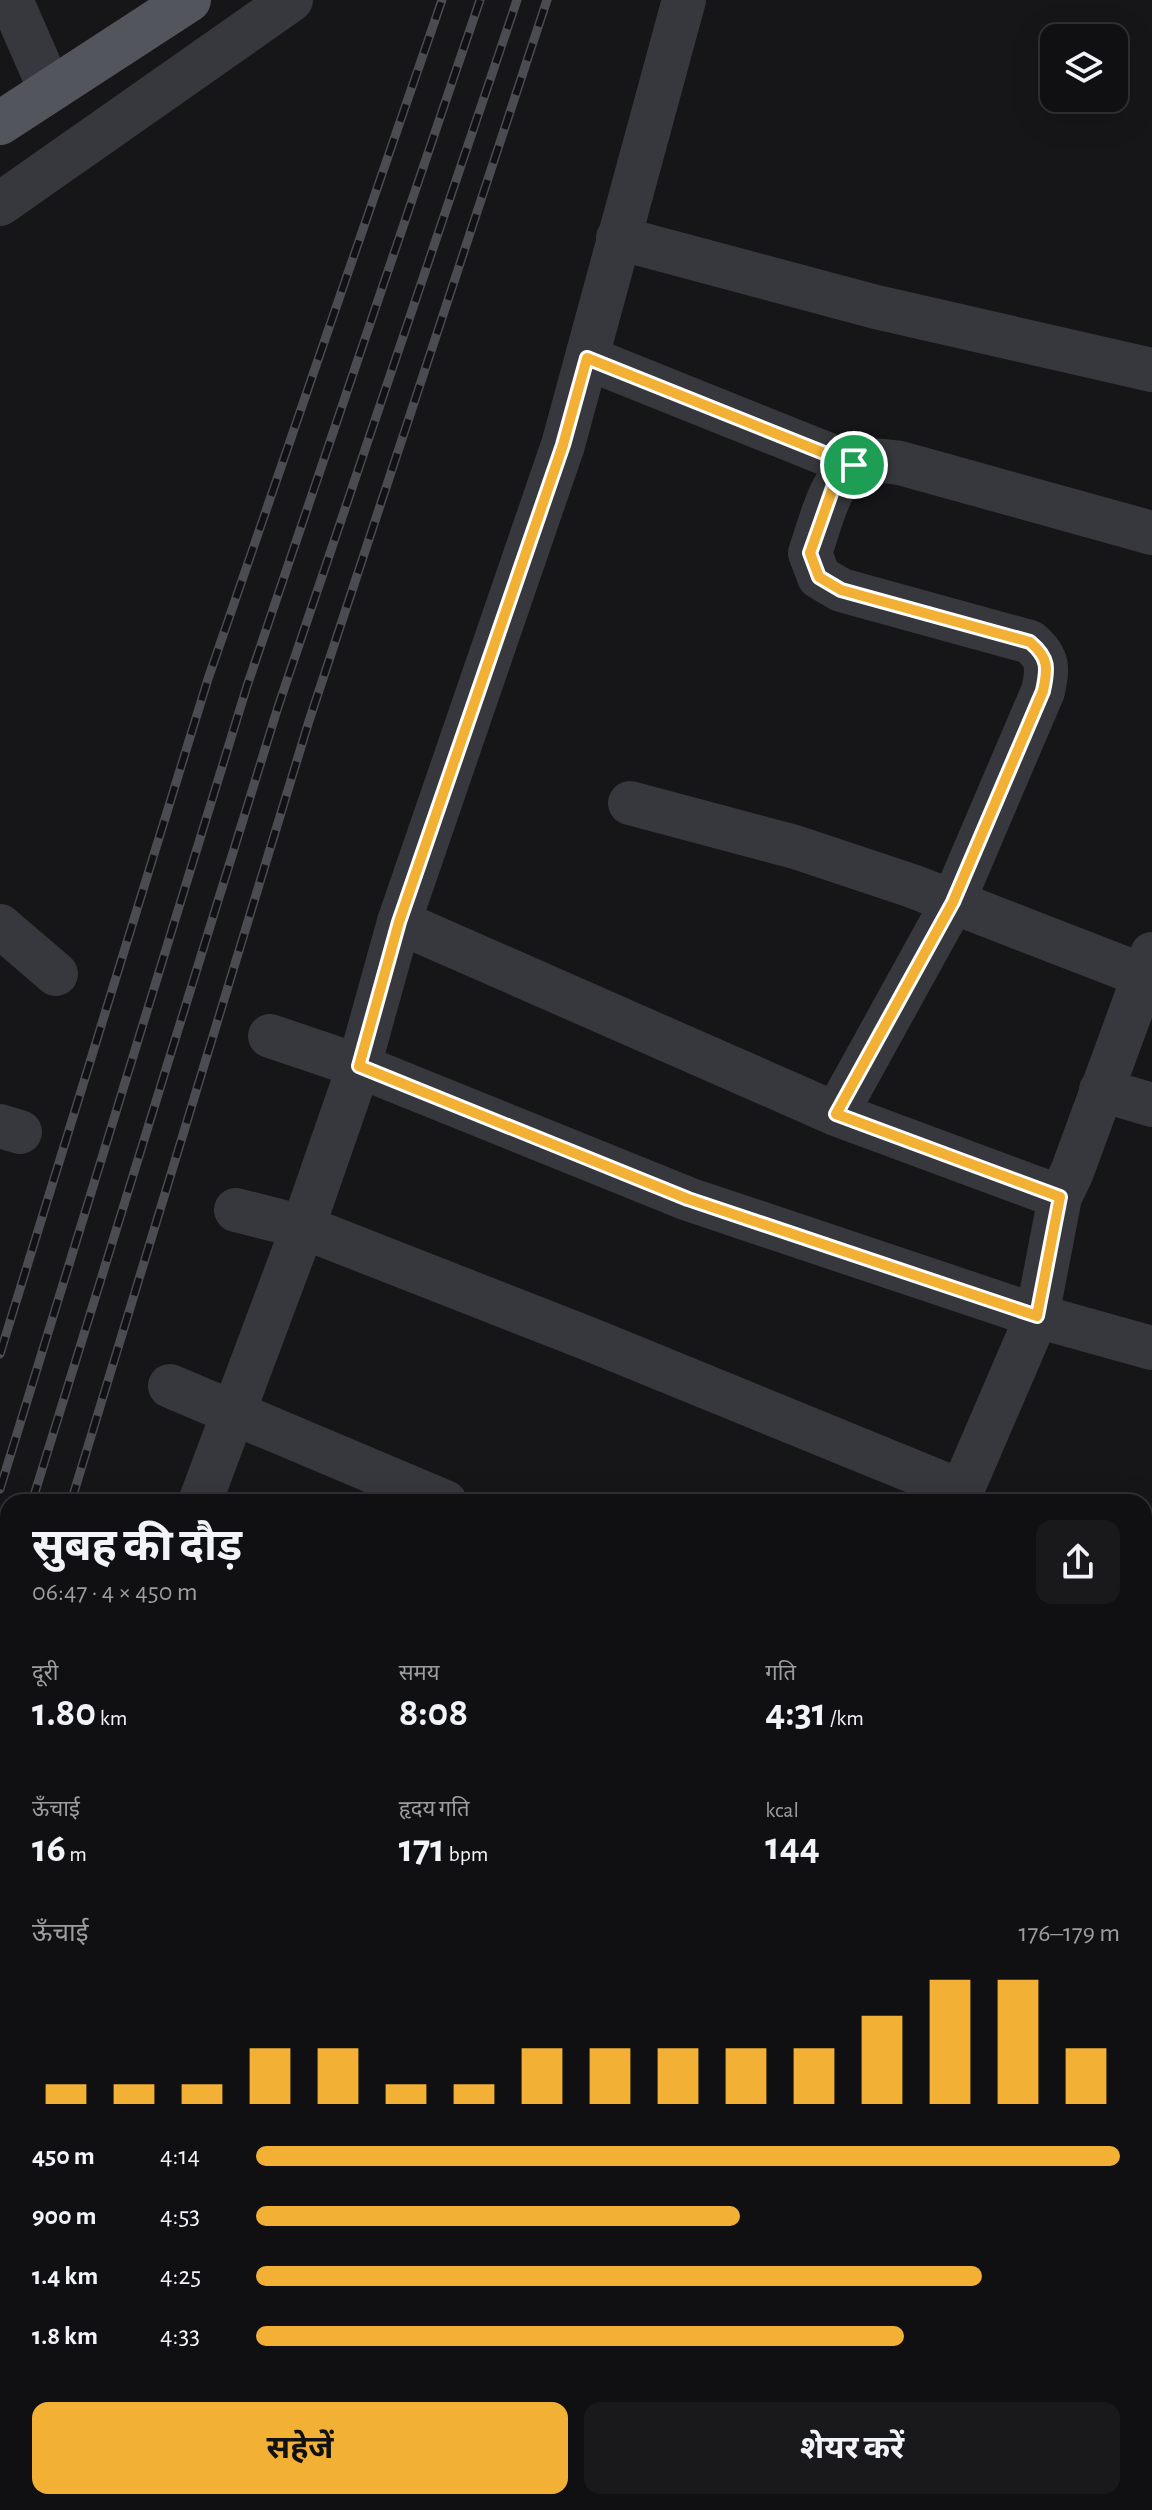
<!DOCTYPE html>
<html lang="hi">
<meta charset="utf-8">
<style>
:root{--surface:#101012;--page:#19191b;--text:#f1f3f6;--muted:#9c9d9f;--line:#303032;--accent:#f2b134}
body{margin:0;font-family:"Alegreya Sans","Noto Sans Devanagari",sans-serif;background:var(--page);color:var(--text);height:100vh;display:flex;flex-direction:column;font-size:30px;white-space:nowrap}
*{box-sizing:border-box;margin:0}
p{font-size:26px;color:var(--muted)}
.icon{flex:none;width:44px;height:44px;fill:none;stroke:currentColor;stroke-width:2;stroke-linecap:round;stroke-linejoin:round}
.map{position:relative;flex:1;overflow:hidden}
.drawer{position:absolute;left:0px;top:1494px;width:1152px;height:1016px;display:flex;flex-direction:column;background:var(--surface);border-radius:24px 24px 0 0;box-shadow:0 8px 32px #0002,0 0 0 2px var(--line)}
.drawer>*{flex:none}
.buttons{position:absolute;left:1040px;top:24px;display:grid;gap:16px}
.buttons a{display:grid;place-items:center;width:88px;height:88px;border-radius:16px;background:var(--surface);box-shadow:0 8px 32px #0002,0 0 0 2px var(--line);font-size:40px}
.pin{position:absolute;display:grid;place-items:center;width:68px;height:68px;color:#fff;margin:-34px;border:4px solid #fff;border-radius:50%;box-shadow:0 2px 8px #0007}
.round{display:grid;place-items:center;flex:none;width:84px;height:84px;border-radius:16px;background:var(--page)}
.summary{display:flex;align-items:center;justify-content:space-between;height:136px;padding:0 32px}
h1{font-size:44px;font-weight:700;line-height:60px}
.stats{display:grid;grid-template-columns:repeat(3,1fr);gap:12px;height:136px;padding:8px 32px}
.stats div{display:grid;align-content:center}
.stats b{font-size:40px;font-weight:700}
.stats small{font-size:22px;font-weight:400}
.stats p{font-size:22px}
.chart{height:224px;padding:16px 32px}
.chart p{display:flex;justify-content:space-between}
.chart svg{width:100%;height:144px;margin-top:8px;stroke:var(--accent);stroke-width:6}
.button{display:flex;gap:16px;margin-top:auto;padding:16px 32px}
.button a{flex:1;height:92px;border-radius:16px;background:var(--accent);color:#111;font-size:32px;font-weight:700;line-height:92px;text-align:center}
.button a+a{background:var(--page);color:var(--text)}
ul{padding:0 32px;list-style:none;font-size:26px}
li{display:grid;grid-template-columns:128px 96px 1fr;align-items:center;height:60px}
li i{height:20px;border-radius:10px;background:var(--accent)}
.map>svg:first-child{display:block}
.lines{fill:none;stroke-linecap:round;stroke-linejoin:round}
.street{stroke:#37383d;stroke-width:44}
.primary{stroke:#53555c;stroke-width:44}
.rail-casing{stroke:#4a4c52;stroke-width:9}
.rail{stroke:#111113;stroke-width:6;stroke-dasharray:18;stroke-linecap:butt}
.route-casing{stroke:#fff;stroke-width:16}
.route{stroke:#f2b134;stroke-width:10}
</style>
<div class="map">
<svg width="1152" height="2510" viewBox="0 0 1152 2510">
<rect width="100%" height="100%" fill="#161618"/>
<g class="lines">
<!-- street -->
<g class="street">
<polyline points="11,0 42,71"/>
<polyline points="0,204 291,0"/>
<polyline points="618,238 876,307 1152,370"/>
<polyline points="587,358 854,465"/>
<polyline points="630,803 795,847 912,886 1152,979"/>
<polyline points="399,922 836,1114 1060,1197"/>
<polyline points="0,926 56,974"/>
<polyline points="270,1036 359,1066 688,1199 1037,1316 1152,1348"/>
<polyline points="1101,1090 1152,1105"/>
<path d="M836 1114 953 902 1043 691C1048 668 1049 658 1030 642L841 590 819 577 810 553C819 528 830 476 856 464 870 458 885 461 900 463L1152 533"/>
<polyline points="0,1126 20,1132"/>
<polyline points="236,1210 303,1227 589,1339 961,1491"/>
<polyline points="170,1386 445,1502"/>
<polyline points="200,1502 303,1227 359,1066 399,922 563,445 684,0"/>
<polyline points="957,1502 1037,1316 1060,1197 1072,1172 1152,954"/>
<polyline points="1144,1579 1152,1582"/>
<polyline points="1144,1882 1152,1884"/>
<polyline points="1144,2133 1152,2135"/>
<polyline points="1144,2278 1152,2280"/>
<polyline points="0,2391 8,2395"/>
<polyline points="353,2502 374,2510"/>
<polyline points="1067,2502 1104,2510"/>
<polyline points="79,2510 82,2502"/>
<polyline points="598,2510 601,2502"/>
</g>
<!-- primary -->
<polyline class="primary" points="0,123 189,0"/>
<!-- rail casing -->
<g class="rail-casing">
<g id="rail">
<polyline points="0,1354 208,679 442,0"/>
<polyline points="0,1489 247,686 480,0"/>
<polyline points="32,1502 278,707 517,0"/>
<polyline points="71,1502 309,721 547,0"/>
<polyline points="0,1607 8,1581"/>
<polyline points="0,1732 8,1706"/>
</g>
</g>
<!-- rail -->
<use href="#rail" class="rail"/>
</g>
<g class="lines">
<!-- route casing -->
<g class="route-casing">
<path id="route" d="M587 358 854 465 835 482 810 553 819 577 841 590 1030 642C1049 658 1048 668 1043 691L953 902 836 1114 1060 1197 1037 1316 688 1199 359 1066 399 922 563 445Z"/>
</g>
<!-- route -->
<use href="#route" class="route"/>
</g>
</svg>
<div class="buttons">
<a><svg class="icon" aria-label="layers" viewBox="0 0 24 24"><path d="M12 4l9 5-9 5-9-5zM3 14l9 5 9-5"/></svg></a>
</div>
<div class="pin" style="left:854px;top:465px;background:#1e9e55"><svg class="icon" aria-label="arrive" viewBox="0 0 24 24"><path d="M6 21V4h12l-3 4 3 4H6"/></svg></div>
<section class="drawer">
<div class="summary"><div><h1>सुबह की दौड़</h1><p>06:47 · 4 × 450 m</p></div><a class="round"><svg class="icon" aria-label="share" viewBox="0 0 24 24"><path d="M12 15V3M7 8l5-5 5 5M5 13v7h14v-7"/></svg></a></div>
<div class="stats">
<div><p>दूरी</p><b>1.80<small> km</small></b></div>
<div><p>समय</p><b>8:08</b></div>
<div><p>गति</p><b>4:31<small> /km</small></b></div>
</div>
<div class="stats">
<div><p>ऊँचाई</p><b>16<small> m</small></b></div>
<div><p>हृदय गति</p><b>171<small> bpm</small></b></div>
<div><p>kcal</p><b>144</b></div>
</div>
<div class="chart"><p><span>ऊँचाई</span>176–179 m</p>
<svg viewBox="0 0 160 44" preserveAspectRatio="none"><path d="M5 44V38M15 44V38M25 44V38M35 44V27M45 44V27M55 44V38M65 44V38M75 44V27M85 44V27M95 44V27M105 44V27M115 44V27M125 44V17M135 44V6M145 44V6M155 44V27"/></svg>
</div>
<ul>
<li><b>450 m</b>4:14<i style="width:100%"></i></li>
<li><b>900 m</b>4:53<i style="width:56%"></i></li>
<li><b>1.4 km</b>4:25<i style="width:84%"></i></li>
<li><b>1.8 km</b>4:33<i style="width:75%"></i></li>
</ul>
<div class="button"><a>सहेजें</a><a>शेयर करें</a></div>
</section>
</div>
